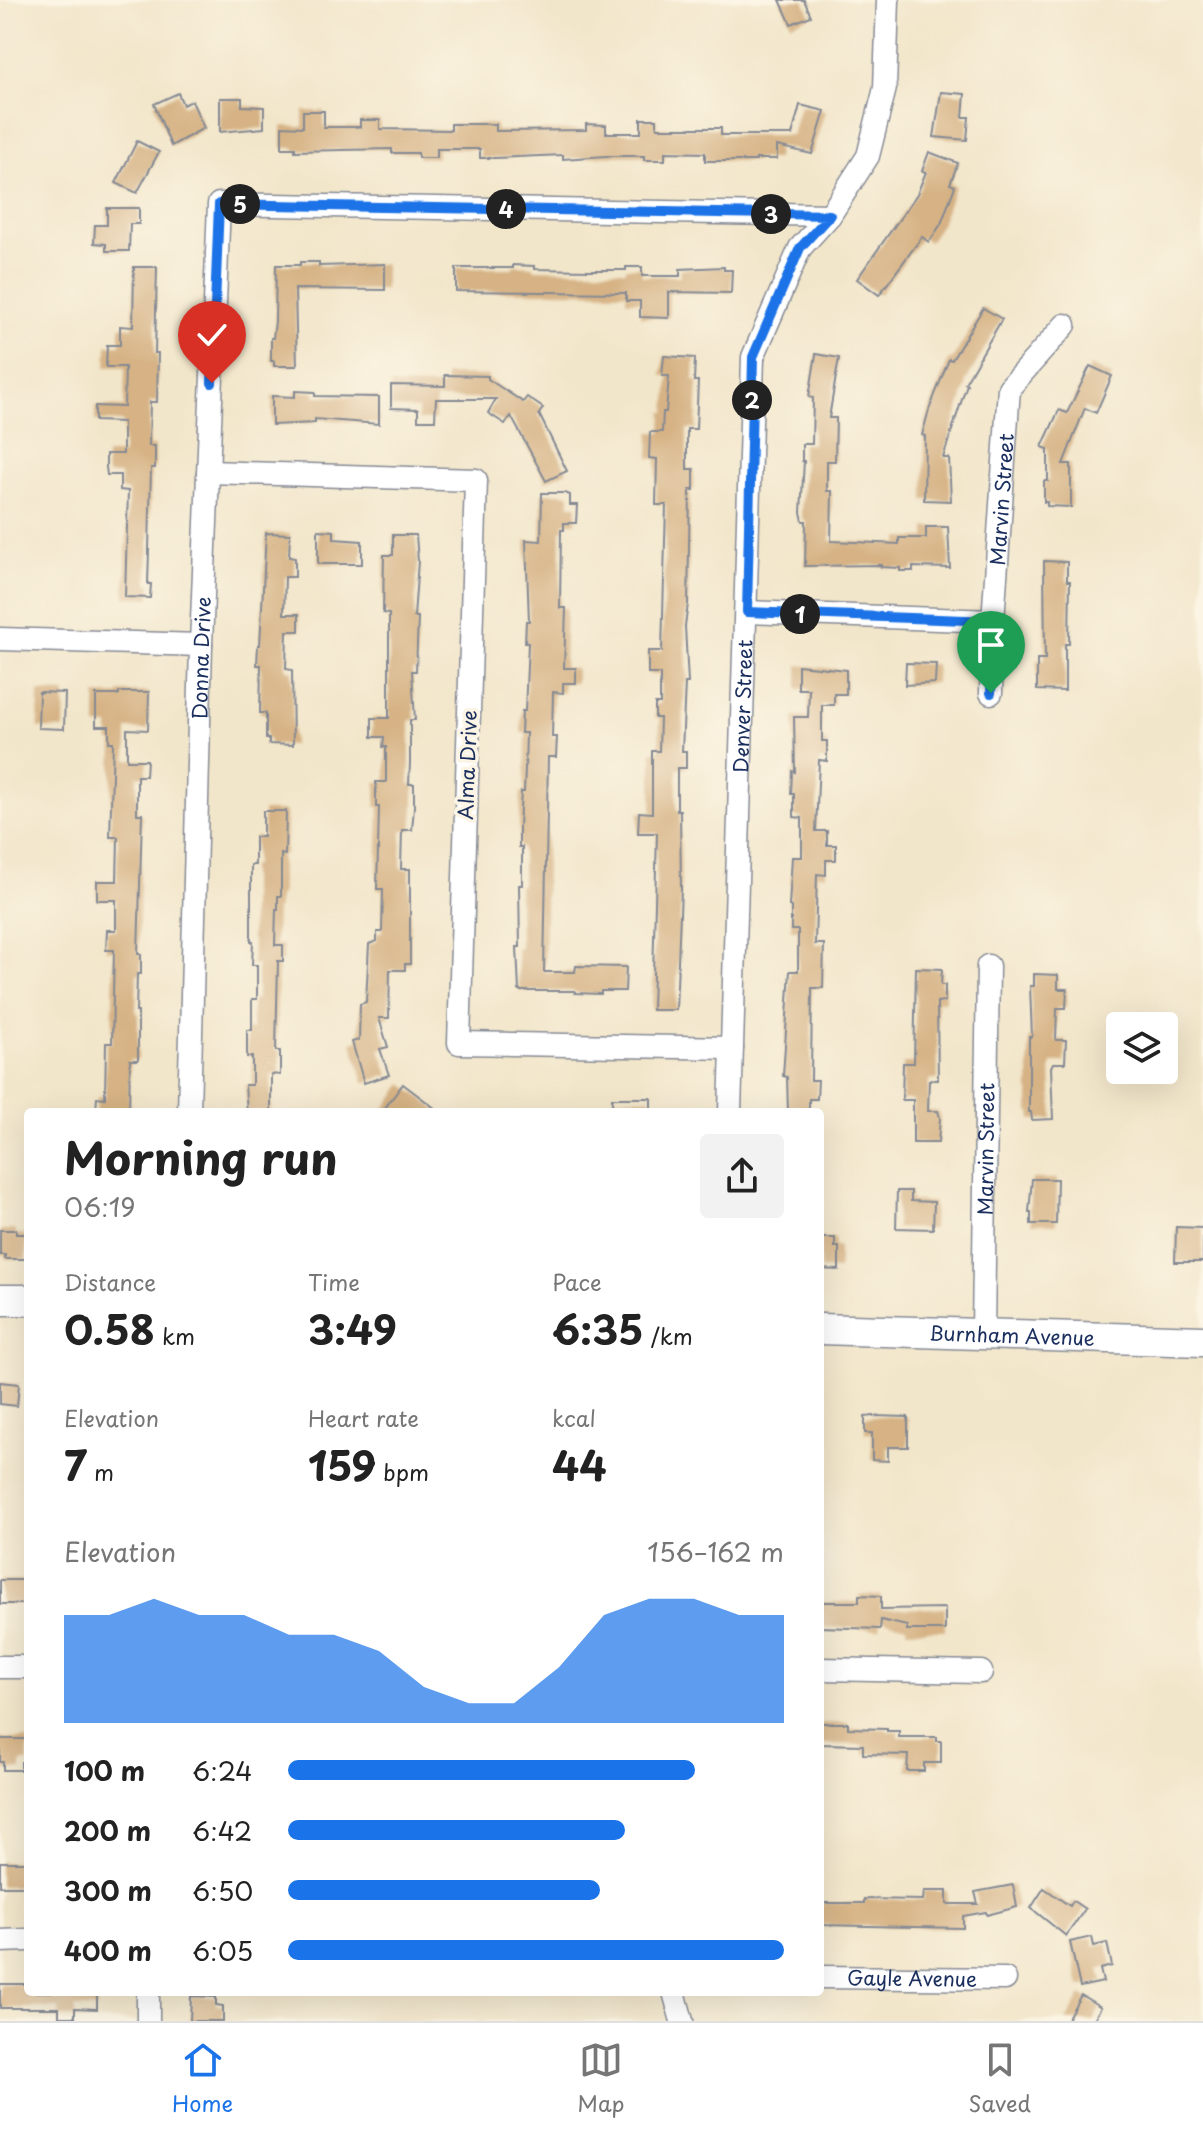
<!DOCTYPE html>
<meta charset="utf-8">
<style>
:root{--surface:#fff;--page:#f2f2f2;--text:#222;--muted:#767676;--line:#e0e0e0;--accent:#1a73e8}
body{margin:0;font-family:"Playpen Sans",sans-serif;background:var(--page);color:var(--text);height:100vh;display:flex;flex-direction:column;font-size:30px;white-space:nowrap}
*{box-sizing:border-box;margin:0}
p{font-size:26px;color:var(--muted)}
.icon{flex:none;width:44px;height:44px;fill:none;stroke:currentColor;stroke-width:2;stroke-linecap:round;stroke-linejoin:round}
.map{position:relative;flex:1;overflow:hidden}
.panel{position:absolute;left:24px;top:1108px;width:800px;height:888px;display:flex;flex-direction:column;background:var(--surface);border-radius:8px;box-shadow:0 8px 32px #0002}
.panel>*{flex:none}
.buttons{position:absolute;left:1106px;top:1012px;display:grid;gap:16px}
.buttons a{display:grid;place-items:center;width:72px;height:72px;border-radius:8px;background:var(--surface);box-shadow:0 8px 32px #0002;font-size:40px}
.pin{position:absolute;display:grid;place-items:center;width:68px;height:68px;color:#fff;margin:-82px -34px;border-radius:50% 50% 50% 0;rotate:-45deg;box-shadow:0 0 8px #0007}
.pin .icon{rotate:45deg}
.km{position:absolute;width:40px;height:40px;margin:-20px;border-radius:50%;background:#222;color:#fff;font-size:22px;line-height:40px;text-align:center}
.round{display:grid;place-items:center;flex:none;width:84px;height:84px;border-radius:8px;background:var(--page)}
.head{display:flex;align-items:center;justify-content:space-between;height:136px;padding:0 40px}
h1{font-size:44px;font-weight:700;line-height:60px}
.stats{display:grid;grid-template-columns:repeat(3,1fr);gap:12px;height:136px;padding:8px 40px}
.stats div{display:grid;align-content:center}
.stats b{font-size:40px;font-weight:700}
.stats small{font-size:22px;font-weight:400}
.stats p{font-size:22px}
.chart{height:224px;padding:16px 40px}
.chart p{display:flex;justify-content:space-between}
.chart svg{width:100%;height:144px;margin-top:8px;fill:var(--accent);opacity:.7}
ul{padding:0 40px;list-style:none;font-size:26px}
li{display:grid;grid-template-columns:128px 96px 1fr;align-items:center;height:60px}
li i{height:20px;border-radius:10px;background:var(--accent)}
.tab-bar{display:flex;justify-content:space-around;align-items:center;height:112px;border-top:2px solid var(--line);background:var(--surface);font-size:22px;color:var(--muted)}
.tab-bar a{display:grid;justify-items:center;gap:4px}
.tab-bar .selected{color:var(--accent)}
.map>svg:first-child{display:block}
.building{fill:#d6b284}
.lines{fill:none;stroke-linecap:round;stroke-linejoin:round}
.street-casing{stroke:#868a94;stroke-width:25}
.secondary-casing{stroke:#868a94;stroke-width:33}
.street{stroke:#fff;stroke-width:22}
.secondary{stroke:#fff;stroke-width:30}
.route-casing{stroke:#fff;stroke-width:16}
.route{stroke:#1a73e8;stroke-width:10}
.labels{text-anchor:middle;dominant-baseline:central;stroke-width:7;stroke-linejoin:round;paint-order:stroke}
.street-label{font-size:20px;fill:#1b2f5e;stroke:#fcf5e5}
</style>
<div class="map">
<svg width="1203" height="2021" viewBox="0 0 1203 2021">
<rect width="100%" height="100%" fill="#fcf5e5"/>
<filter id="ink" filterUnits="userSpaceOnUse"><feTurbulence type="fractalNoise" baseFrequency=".0125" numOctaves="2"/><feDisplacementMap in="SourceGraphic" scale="16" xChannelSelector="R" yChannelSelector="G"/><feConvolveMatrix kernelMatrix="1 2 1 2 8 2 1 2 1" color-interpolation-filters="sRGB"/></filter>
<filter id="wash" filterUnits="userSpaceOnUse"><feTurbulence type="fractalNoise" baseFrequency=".006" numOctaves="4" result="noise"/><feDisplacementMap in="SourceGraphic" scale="32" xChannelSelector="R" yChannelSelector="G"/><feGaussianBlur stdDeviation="1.8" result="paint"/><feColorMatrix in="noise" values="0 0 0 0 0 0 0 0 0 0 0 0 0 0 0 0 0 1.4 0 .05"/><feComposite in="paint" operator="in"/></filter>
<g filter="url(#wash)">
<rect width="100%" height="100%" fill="#f2e6ca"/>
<g id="blocks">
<!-- building -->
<g class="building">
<polygon points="780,0 804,0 811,16 791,24"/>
<polygon points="941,92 965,94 963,117 969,117 967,140 934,137"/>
<polygon points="178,93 183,105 192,101 204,128 171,146 154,104"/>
<polygon points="220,98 242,98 242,106 264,107 264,128 220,132"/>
<polygon points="800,105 825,111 812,154 777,146 777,159 756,159 756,161 705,161 705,153 665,152 665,160 644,160 644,156 606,156 563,159 563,155 495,158 480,158 480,149 437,149 437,158 418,158 418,153 392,153 392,149 295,151 295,148 282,148 282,126 303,127 303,111 324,111 324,127 360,127 360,120 380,120 380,129 451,130 451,124 496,124 496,131 586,130 586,124 606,125 606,133 641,133 641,119 657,119 657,128 721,128 721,135 792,135"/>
<polygon points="137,141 159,152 137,193 116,183"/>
<polygon points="929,152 958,163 950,184 955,186 941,224 929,242 922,237 879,295 857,279 917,194 926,172 922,171"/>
<polygon points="107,208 139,208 139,224 130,224 129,251 106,251 106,244 94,243 95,225 107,225"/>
<polygon points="300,262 319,262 319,266 385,264 385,290 295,289 297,366 274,366 274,361 271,361 271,338 273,338 275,321 276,265 300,265"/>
<polygon points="513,265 534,266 534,269 590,270 626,270 626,267 642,267 642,276 680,276 680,269 724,267 724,270 732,270 731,293 669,292 669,318 640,317 640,301 626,301 626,293 456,291 456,268 513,268"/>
<polygon points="134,267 157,267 155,353 158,353 157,402 150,402 149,446 155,446 155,468 151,468 149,550 148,584 151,584 150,598 125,597 128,491 120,490 120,475 107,475 106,467 106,454 123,454 123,422 95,421 95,406 124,407 125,367 106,367 107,345 120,345 120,326 133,327"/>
<polygon points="983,308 1002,319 965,383 967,384 943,458 949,458 951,501 924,500 925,436 922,435 929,410 949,359 952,360"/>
<polygon points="816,354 839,358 829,418 836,418 835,461 827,461 827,491 832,491 831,541 899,544 899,538 926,538 926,527 948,527 950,568 913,567 913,571 900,571 900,568 881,567 881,565 805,566 806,521 803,521 801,512 804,461 802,461 802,444 812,444 813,398 809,397"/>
<polygon points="664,356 695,358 694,381 698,381 696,429 687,429 687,469 694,469 694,490 690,490 688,604 685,626 688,683 685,683 682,751 686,751 686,768 677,768 677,810 680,810 681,890 676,1010 652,1010 657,833 638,833 639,812 652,813 652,751 659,751 660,718 655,718 655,704 660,704 660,674 648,674 648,651 662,651 666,505 656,505 657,459 649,458 650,432 662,432 663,412 666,412 669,376 662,376"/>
<polygon points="1090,366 1112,376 1096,413 1085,408 1063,464 1071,464 1071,507 1047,506 1047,502 1044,502 1044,481 1048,481 1048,449 1042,447 1059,410 1067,413"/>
<polygon points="445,375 488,376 488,379 523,402 527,397 543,408 539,414 567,471 546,481 511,416 505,424 488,413 496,399 436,399 435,420 418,420 418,409 391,408 391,385 445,386"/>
<polygon points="295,391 315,392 315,396 379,397 379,424 315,419 315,423 272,425 272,396 295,397"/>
<polygon points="542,493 565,493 570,495 570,505 577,505 576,523 564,523 564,530 561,530 560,608 566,608 564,668 576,668 576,683 563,683 563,693 553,692 552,737 557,737 556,757 548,757 544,972 575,972 576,966 626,967 625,991 601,991 601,994 575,993 575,991 519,991 517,947 520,947 519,885 522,885 522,847 519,847 519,826 521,792 524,792 525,769 526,733 521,733 522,711 525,711 528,643 525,643 526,621 529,621 526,540 541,541"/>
<polygon points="318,530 334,531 334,539 362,541 362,564 318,564"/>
<polygon points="266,533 290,534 289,557 295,558 295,577 285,577 284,614 299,614 299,631 287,631 286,669 292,670 293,745 269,744 269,739 266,739 266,713 260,713 261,665 257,665 258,645 260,645"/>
<polygon points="393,535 416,535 418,561 414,617 418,617 416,671 412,671 415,720 410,720 410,763 409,784 414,784 414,807 412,830 402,830 401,869 410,869 410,964 405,964 405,970 390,970 389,1018 379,1018 388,1047 380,1049 389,1075 364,1083 352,1042 359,1040 360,1004 366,1002 369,944 377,941 377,932 382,932 383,889 377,889 379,807 376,807 376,782 386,782 386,747 383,747 384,737 372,737 372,718 389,718 389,614 383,613 384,555 393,555"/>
<polygon points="1044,561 1067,562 1067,581 1070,581 1069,644 1065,644 1065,691 1037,690 1037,660 1045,660"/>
<polygon points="906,663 936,664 935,683 905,685"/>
<polygon points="798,665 846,670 846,694 834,694 834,705 822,705 822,741 827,741 827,761 819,760 816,831 827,831 827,845 836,845 836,860 826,860 826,875 817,874 815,944 824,944 823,988 812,988 811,1080 818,1080 817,1099 809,1099 809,1112 788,1112 787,1077 783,1076 790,971 798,971 798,930 791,930 791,907 789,906 792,857 802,857 802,818 794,817 794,794 791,794 792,771 795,772 794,717 808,717 809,689 798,689"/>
<polygon points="39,692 65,693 64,729 38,728"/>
<polygon points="119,692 149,692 148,730 127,729 127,760 147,760 146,776 137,776 137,814 142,814 138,954 141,954 141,974 137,974 136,1012 138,1012 138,1060 130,1060 129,1112 96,1112 97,1097 105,1098 106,1043 112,1043 114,950 106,950 107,930 116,930 116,900 97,900 97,881 117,881 118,837 110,837 113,742 109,742 109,726 96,726 96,695 119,695"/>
<polygon points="263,811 286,811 285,855 281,854 281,896 278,896 278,909 276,909 275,945 283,945 283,961 278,961 276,1051 280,1051 280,1075 271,1074 271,1112 247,1112 245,1085 252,1085 252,1057 247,1057 247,1030 252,1030 252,999 257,999 257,965 252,965 253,941 251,941 251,865 255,865 255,837 263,837"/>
<polygon points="916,968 942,969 941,985 945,985 945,1001 937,1002 938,1080 929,1080 928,1111 938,1111 940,1118 938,1143 913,1143 913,1100 902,1100 903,1063 914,1063"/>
<polygon points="1034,974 1058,975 1058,989 1067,989 1066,1008 1057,1008 1056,1040 1066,1040 1065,1063 1053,1063 1051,1067 1053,1119 1032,1120 1031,1112 1029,1112 1029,1037 1032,1037 1030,986 1034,986"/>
<polygon points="403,1084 440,1112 382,1112"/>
<rect x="612" y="1098" width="39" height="14"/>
<polygon points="1032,1179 1057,1179 1056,1224 1031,1224 1031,1212 1029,1212"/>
<polygon points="897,1191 911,1191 911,1201 934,1202 933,1229 896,1228"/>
<polygon points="1176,1227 1203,1228 1203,1262 1175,1262"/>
<polygon points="0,1230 16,1230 16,1234 27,1234 26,1259 5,1259 5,1255 0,1255"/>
<polygon points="820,1238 835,1238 835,1247 839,1247 839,1270 820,1269"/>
<polygon points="0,1382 19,1384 17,1406 0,1404"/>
<polygon points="874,1416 908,1417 908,1447 888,1447 888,1461 872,1460 872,1433 865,1433 865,1417"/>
<rect x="0" y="1580" width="28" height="24"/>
<polygon points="859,1595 881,1596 881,1609 945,1608 945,1630 907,1630 907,1626 881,1620 880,1629 820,1627 820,1602 859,1602"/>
<polygon points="820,1723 848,1723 848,1728 887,1729 887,1731 899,1731 899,1737 937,1737 937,1741 941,1741 941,1763 924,1763 924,1771 907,1771 908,1755 863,1754 863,1745 820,1744"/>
<polygon points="0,1739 28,1739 28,1762 21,1762 21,1770 3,1770 3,1762 0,1762"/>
<rect x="0" y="1862" width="28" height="24"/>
<polygon points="1013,1885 1017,1907 987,1915 986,1912 963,1916 963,1928 820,1925 820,1903 864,1903 864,1899 923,1900 924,1891 947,1891 947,1904 978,1904 975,1892"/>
<polygon points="1044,1888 1070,1906 1073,1901 1085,1909 1066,1936 1031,1908"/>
<polygon points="1092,1937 1094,1946 1107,1943 1112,1966 1100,1969 1103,1982 1080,1987 1070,1942"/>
<polygon points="0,1984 28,1984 28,1992 97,1992 97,2009 75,2008 75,2017 59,2017 59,2008 0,2008"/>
<polygon points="1081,1995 1101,2007 1093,2021 1066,2021"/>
<polygon points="191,1996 216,1997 216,2005 223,2006 223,2021 190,2021"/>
</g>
</g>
</g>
<g filter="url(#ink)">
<use href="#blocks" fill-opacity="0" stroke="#868a94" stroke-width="2"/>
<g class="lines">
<!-- street casing -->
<g class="street-casing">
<g id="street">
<polyline points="208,472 476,480 459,1043 732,1048"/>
<polyline points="747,612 993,621"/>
<polyline points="0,639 201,645"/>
<path id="s1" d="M991 693 993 621 1009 388 1065 325"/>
<path id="s2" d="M189 1112 201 645 219 204 830 215"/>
<path id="s3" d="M730 1112 753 357 800 248 830 215 868 156 885 88 888 0"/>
<path id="s4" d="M983 1333 988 966"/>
<polyline points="0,1667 28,1667"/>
<polyline points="820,1669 981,1672"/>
<polyline points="0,1941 28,1940"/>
<path id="s5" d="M820 1977 1005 1979"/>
<polyline points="148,1992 148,2021"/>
<polyline points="674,1992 682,2021"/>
</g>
</g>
<!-- secondary casing -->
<g class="secondary-casing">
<g id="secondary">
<polyline points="0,1300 28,1300"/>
<path id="s6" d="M820 1329 1203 1341"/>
</g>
</g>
<!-- street -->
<use href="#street" class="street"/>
<!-- secondary -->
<use href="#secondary" class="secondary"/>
</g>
</g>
<g class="lines" filter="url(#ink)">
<!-- route casing -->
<g class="route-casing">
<polyline id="route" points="212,383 219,204 830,215 800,248 753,357 747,612 993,621 991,693"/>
</g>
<!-- route -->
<use href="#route" class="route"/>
</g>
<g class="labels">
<!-- street labels -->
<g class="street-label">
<text stroke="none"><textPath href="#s1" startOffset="194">Marvin Street</textPath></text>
<text stroke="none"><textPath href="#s2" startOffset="454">Donna Drive</textPath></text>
<text stroke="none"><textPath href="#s3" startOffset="406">Denver Street</textPath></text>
<text transform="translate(467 765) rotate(-88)">Alma Drive</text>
<text stroke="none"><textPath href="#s4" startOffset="184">Marvin Street</textPath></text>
<text stroke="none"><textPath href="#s6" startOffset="192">Burnham Avenue</textPath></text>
<text stroke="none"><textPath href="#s5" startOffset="92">Gayle Avenue</textPath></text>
</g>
</g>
</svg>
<div class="buttons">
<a><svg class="icon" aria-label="layers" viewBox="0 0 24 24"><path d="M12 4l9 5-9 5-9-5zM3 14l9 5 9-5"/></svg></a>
</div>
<div class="pin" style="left:991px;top:693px;background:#1e9e55"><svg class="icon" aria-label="arrive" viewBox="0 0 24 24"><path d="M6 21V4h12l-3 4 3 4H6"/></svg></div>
<div class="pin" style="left:212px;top:383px;background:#d93025"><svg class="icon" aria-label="check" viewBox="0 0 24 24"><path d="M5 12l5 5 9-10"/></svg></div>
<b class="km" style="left:800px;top:614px">1</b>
<b class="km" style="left:752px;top:400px">2</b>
<b class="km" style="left:771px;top:214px">3</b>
<b class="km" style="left:506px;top:209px">4</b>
<b class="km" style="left:240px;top:204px">5</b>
<section class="panel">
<div class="head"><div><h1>Morning run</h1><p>06:19</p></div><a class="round"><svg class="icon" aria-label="share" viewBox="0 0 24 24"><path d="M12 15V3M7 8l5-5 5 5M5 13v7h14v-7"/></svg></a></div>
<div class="stats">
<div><p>Distance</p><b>0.58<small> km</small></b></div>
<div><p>Time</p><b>3:49</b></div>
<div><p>Pace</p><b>6:35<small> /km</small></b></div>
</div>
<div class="stats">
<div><p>Elevation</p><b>7<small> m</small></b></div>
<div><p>Heart rate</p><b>159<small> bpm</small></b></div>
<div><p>kcal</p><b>44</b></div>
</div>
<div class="chart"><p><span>Elevation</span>156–162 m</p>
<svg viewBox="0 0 160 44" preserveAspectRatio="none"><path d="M0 44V11L10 11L20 6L30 11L40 11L50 17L60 17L70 22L80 33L90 38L100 38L110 27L120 11L130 6L140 6L150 11L160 11V44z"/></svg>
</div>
<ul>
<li><b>100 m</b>6:24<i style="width:82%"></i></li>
<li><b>200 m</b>6:42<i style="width:68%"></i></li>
<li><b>300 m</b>6:50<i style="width:63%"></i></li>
<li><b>400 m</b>6:05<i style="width:100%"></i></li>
</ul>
</section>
</div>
<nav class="tab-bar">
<a class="selected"><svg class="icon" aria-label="home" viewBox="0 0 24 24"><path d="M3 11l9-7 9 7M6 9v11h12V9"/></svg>Home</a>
<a><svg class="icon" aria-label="map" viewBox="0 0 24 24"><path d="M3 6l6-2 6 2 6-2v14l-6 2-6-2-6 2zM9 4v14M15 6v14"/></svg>Map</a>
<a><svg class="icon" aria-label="saved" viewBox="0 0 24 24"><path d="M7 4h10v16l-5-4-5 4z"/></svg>Saved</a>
</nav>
